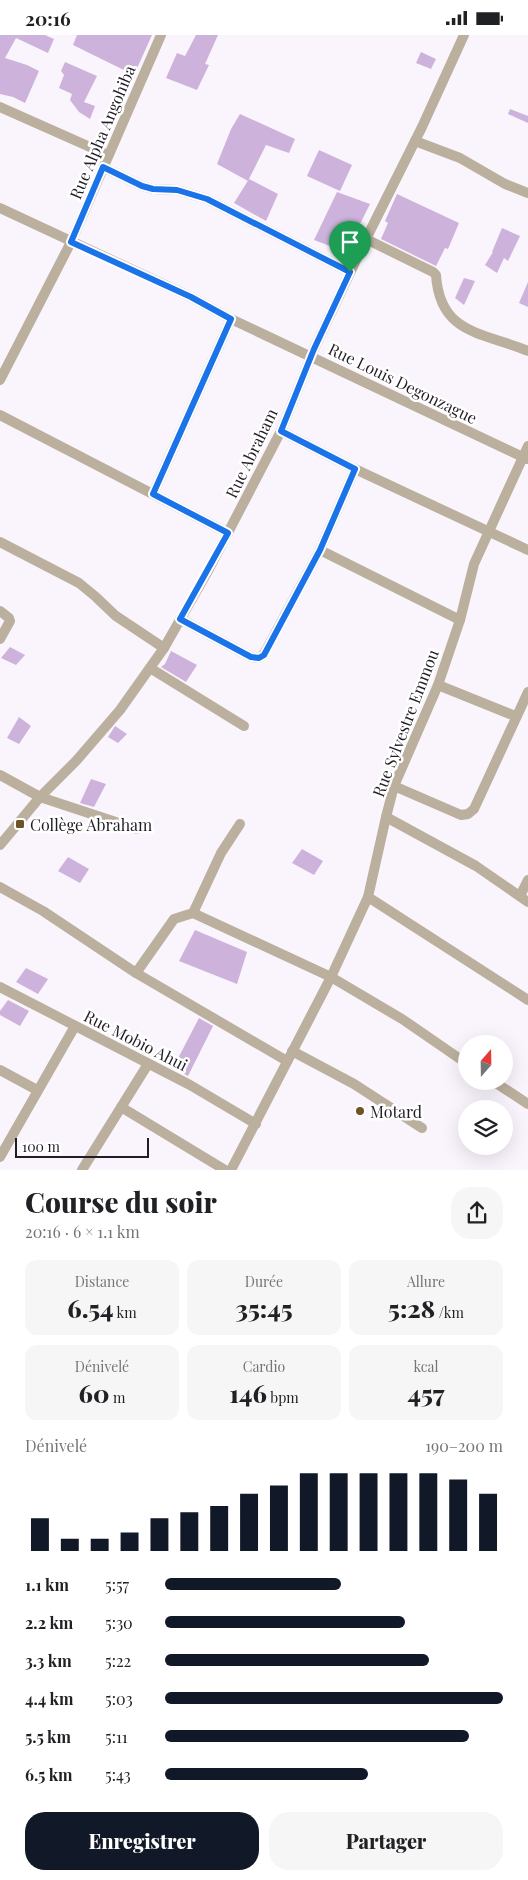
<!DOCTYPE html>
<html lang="fr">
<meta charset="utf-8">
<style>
:root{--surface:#fff;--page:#f6f6f6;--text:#202124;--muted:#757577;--accent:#111827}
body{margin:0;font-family:"Playfair Display",serif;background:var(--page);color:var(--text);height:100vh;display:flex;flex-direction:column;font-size:19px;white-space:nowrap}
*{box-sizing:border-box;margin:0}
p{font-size:16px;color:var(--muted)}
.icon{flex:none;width:28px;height:28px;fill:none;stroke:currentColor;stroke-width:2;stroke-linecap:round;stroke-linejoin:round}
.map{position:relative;height:1135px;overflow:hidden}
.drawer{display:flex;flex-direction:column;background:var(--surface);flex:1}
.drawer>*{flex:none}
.needle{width:32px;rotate:20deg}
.fabs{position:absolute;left:458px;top:1000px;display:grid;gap:10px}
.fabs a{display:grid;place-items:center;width:55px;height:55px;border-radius:50%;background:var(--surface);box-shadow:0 5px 20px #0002;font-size:25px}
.scale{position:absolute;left:15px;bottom:12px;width:134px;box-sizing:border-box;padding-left:5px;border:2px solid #221d25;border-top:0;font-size:14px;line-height:18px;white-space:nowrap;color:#221d25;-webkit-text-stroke:4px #fff;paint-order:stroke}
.pin{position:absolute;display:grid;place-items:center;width:42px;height:42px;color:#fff;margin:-51px -21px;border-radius:50% 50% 50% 0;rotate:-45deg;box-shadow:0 0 5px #0007}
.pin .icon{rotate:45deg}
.round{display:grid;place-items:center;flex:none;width:52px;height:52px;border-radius:20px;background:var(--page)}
.head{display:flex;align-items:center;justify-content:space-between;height:85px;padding:0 25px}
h1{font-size:28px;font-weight:800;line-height:38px}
.stats{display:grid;grid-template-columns:repeat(3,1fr);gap:8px;height:85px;padding:5px 25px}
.stats div{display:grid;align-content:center;border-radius:12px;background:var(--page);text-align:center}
.stats b{font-size:25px;font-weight:800}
.stats small{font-size:14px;font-weight:400}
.stats p{font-size:14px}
.chart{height:140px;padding:10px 25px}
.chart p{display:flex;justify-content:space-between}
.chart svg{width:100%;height:90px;margin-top:5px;stroke:var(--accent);stroke-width:6}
.primary-button{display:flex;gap:10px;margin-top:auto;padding:10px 25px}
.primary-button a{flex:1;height:58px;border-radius:20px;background:var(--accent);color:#fff;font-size:20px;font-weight:800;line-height:58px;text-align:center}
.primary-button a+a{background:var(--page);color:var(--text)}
ul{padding:0 25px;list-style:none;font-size:16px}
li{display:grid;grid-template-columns:80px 60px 1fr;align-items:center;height:38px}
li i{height:12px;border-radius:6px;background:var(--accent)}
.status{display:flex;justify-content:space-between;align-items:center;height:35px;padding:0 25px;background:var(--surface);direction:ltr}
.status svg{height:14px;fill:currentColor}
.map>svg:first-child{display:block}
.building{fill:#cdb3dc}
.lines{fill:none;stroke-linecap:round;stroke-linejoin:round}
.street{stroke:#bbaf9d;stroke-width:10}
.route-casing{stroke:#fff;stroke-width:10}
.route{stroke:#1a73e8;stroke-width:6}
.poi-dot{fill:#6d5325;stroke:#fff;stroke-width:2}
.labels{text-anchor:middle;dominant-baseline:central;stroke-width:5;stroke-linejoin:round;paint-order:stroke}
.street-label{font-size:16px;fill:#221d25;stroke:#fff}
.poi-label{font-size:16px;fill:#221d25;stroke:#fff;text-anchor:start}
</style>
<div class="status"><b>20:16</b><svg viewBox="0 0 49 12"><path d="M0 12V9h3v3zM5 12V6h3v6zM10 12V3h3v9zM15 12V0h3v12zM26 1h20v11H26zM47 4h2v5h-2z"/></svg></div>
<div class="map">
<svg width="528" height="1135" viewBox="0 0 528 1135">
<rect width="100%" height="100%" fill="#faf4fd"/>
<!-- building -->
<g class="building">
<polygon points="0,0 45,0 54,4 48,18 16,3 5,23 27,30 39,36 25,68 13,62 0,59"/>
<polygon points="77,0 152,0 134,40 73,10"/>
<polygon points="196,0 218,0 205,29 209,30 197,55 166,43 177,18 185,21"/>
<polygon points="421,17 436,24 431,34 416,28"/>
<polygon points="65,27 97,41 84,67 95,71 90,84 79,77 70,65 72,59 59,53 64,40 61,36"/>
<polygon points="510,74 528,81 528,88 508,79"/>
<polygon points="240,79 295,104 289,118 266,110 248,146 217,129 231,94"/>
<polygon points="319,115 352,130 340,156 307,141"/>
<polygon points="249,144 278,159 266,186 234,168"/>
<polygon points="337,157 370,169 346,217 314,205"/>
<polygon points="397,159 459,188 448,214 445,213 436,231 381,204 388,188 385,186"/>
<polygon points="502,193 520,201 508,226 504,223 497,238 485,230 493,217 492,217"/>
<polygon points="464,243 475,246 464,270 455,263"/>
<polygon points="528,247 528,272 519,268"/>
<polygon points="10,612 25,620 16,630 1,623"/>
<polygon points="171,616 197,630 186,647 161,632 165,629"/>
<polygon points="19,682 31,691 19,709 7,703"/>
<polygon points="115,691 127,699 118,708 108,702"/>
<polygon points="91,744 106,749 94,772 80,768"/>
<polygon points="302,814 323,826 314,840 292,828"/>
<polygon points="68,822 89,834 80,848 58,836"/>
<polygon points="195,895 247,917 237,949 179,926"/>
<polygon points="26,933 48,944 38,959 16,947"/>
<polygon points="8,965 29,976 20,991 0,980 0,976"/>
<polygon points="199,983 213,991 188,1041 173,1033"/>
</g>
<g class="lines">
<!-- street -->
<g class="street">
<polyline points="0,72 108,120"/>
<polyline points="415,106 460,123 505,149 528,158"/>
<polyline points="103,132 142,151 153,154 177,155 207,164 350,237"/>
<polyline points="0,173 191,262 231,284 527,424"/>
<path d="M366 204 433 237 436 240C440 300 483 297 528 316"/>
<polyline points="0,345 71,207 161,0"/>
<polyline points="0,380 228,498"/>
<polyline points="281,396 355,434 528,515"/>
<polyline points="153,459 231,284"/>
<polyline points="0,507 79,548 96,562 116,581 164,613"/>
<polyline points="320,515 460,585"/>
<polyline points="0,576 9,583 10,586 0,604"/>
<polyline points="180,584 251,622 259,623 264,619 320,515 355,434"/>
<polyline points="150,633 244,691"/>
<polyline points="438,650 515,681"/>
<polyline points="0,740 40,762 137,794"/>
<polyline points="394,751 461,780 468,779 474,774 528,657"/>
<polyline points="386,782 476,831 528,867"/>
<polyline points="0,810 40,762 76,726 120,675 164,613 209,534 281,396 314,314 366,204 422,92 464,0"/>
<polyline points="0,852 43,876 136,938 287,1026"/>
<polyline points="520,861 528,845"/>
<polyline points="368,862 528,965"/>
<polyline points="193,878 221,818 240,789"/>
<polyline points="136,938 174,884 193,878 331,942 402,984 466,1028"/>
<polyline points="0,952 190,1050 256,1089"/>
<polyline points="292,1016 354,1049 422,1093"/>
<polyline points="0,1035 37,1055"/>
<polyline points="493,1046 528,1069"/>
<polyline points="121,1072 225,1135"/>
<polyline points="0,1122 75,991"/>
<polyline points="82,1135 148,1029"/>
<polyline points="231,1135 331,942 368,862 386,782 394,751 438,650 460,585 474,529 528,411"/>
</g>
</g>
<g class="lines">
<!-- route casing -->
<g class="route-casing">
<polygon id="route" points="103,132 142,151 153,154 177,155 207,164 350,237 314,314 281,396 355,434 320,515 264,620 259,623 251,622 180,584 228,498 153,459 231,284 191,262 71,207"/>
</g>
<!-- route -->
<use href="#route" class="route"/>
</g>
<!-- markers -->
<g class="poi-dot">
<rect x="15" y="784" width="10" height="10" rx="2.5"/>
<circle cx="360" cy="1076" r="5"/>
</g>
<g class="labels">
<!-- street labels -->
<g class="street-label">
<text transform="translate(102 97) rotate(-67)">Rue Alpha Angohiba</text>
<text transform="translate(403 348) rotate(26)">Rue Louis Degonzague</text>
<text transform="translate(251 418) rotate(-64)">Rue Abraham</text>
<text transform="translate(405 688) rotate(-69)">Rue Sylvestre Emmou</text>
<text transform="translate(136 1005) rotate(27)">Rue Mobio Ahui</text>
</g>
<!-- poi labels -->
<g class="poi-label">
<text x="30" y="789">Collège Abraham</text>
<text x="370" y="1076">Motard</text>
</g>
</g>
</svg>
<div class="fabs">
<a><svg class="needle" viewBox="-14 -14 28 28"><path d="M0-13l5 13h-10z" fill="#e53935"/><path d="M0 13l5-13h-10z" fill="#757577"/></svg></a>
<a><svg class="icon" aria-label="layers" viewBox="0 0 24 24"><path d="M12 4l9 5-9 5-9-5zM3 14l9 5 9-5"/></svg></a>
</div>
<div class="scale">100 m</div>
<div class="pin" style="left:350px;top:237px;background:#1e9e55"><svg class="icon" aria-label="arrive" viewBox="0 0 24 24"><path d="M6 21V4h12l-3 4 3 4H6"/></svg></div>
</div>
<section class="drawer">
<div class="head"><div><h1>Course du soir</h1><p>20:16 · 6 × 1.1 km</p></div><a class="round"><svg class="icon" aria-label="share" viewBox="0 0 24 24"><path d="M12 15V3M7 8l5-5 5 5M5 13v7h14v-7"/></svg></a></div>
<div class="stats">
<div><p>Distance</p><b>6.54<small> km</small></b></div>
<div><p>Durée</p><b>35:45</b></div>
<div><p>Allure</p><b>5:28<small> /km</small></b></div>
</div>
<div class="stats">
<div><p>Dénivelé</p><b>60<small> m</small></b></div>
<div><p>Cardio</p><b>146<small> bpm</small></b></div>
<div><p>kcal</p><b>457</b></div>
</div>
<div class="chart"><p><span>Dénivelé</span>190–200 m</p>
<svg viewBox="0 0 160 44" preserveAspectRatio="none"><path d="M5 44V28M15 44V38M25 44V38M35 44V35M45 44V28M55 44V25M65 44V22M75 44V16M85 44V12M95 44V6M105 44V6M115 44V6M125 44V6M135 44V6M145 44V9M155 44V16"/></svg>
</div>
<ul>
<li><b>1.1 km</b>5:57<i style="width:52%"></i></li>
<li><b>2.2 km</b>5:30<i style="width:71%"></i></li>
<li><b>3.3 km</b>5:22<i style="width:78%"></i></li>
<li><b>4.4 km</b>5:03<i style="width:100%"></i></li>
<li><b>5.5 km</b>5:11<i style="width:90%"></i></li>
<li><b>6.5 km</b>5:43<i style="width:60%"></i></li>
</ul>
<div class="primary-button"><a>Enregistrer</a><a>Partager</a></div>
</section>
